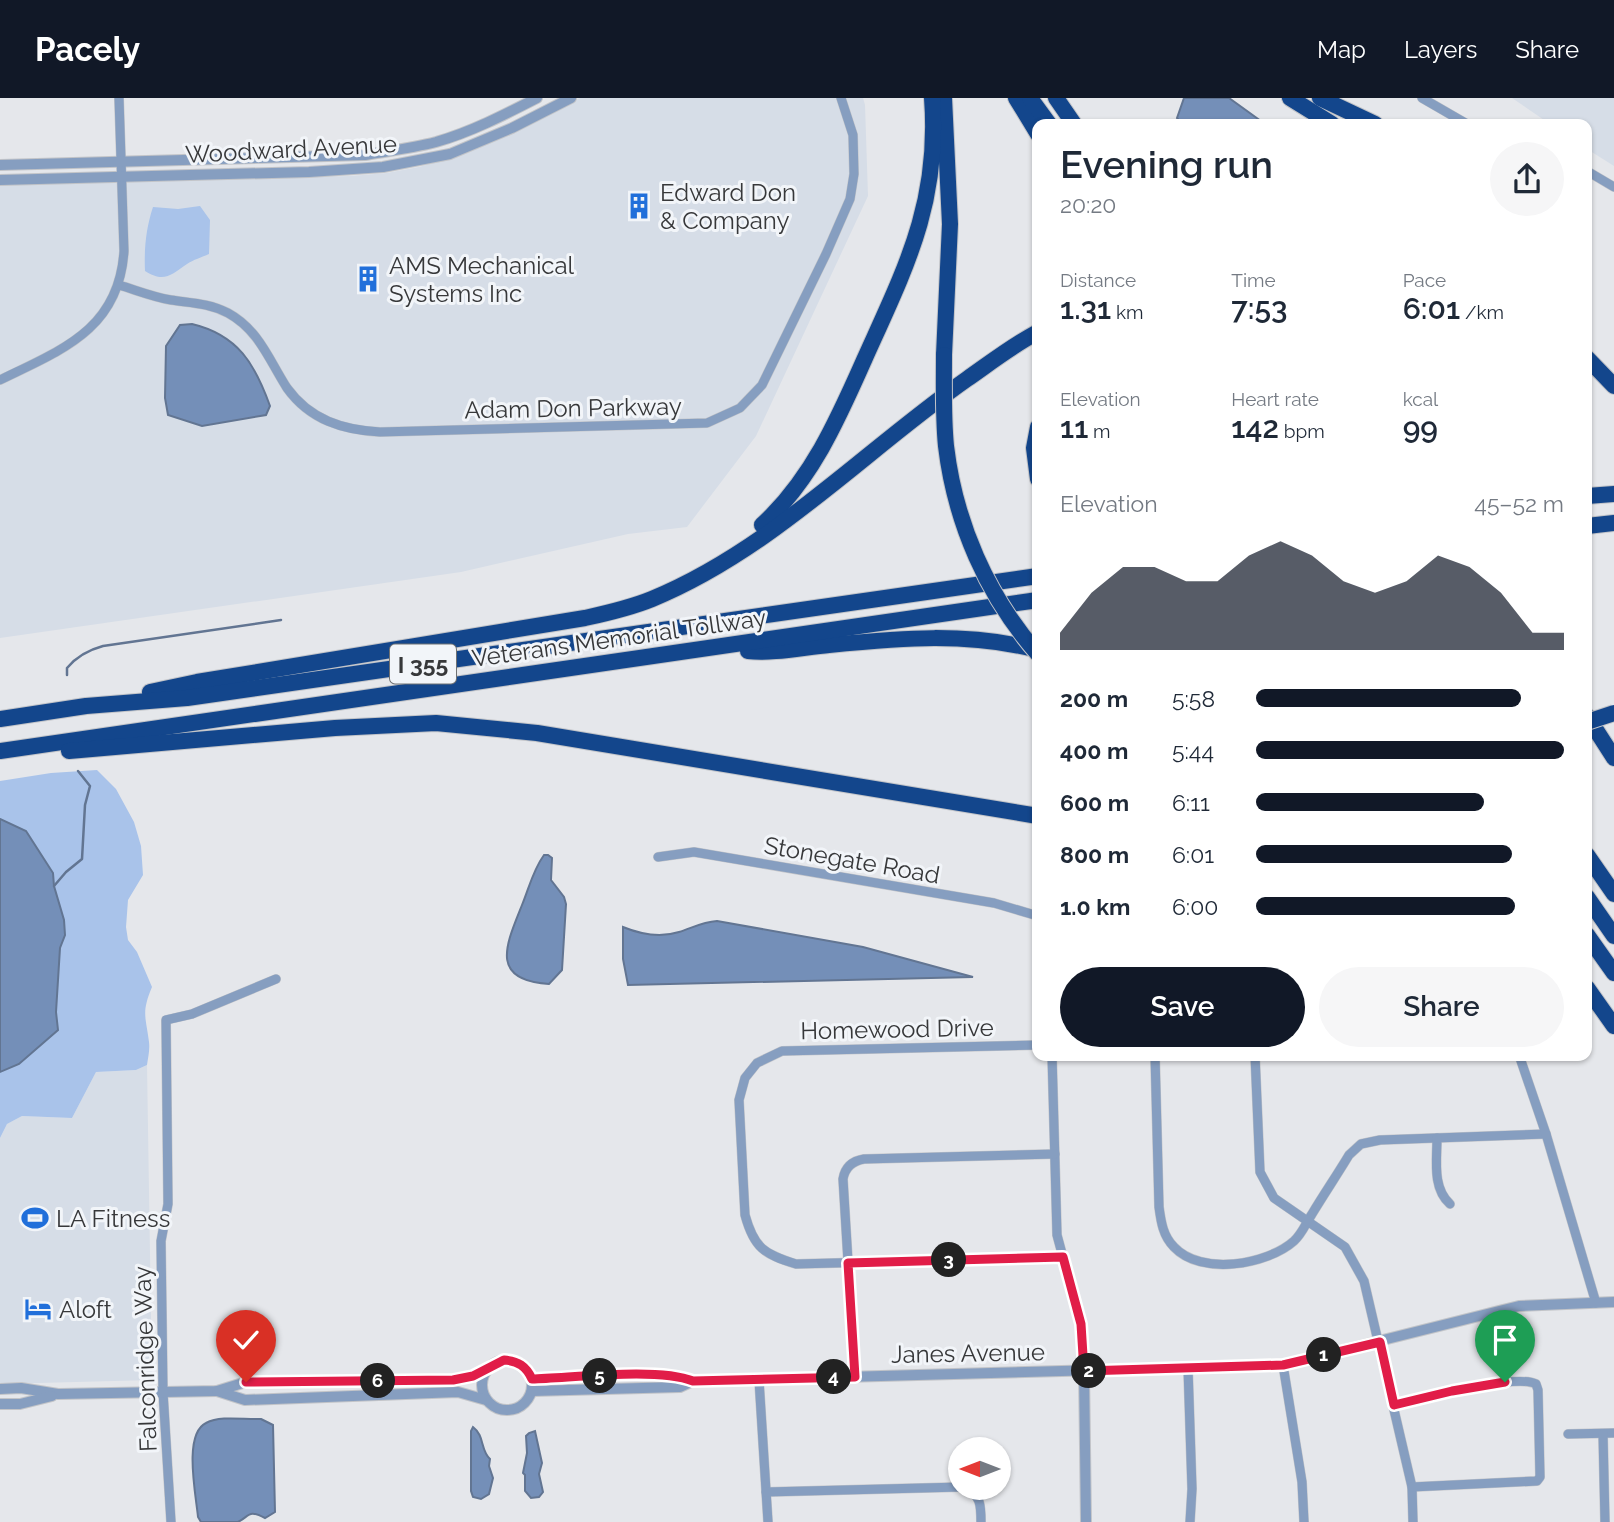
<!DOCTYPE html>
<meta charset="utf-8">
<style>
:root{--surface:#fff;--page:#f6f6f7;--text:#1f2937;--muted:#747a83;--accent:#111827}
body{margin:0;font-family:Raleway,sans-serif;background:var(--page);color:var(--text);height:100vh;display:flex;flex-direction:column;font-size:26px;white-space:nowrap}
*{box-sizing:border-box;margin:0}
p{font-size:23px;color:var(--muted)}
.icon{flex:none;width:38px;height:38px;fill:none;stroke:currentColor;stroke-width:2;stroke-linecap:round;stroke-linejoin:round}
.map{position:relative;flex:1;overflow:hidden}
.panel{position:absolute;left:1032px;top:21px;width:560px;height:942px;display:flex;flex-direction:column;background:var(--surface);border-radius:14px;box-shadow:0 2px 5px #0004}
.panel>*{flex:none}
.needle{width:46px;rotate:270deg}
.buttons{position:absolute;left:948px;top:1339px;display:grid;gap:14px}
.buttons a{display:grid;place-items:center;width:63px;height:63px;border-radius:50%;background:var(--surface);box-shadow:0 2px 5px #0004;font-size:35px}
.pin{position:absolute;display:grid;place-items:center;width:60px;height:60px;color:#fff;margin:-72px -30px;border-radius:50% 50% 50% 0;rotate:-45deg;box-shadow:0 0 7px #0007}
.pin .icon{rotate:45deg}
.km{position:absolute;width:35px;height:35px;margin:-18px;border-radius:50%;background:#222;color:#fff;font-size:19px;line-height:35px;text-align:center}
.round{display:grid;place-items:center;flex:none;width:74px;height:74px;border-radius:37px;background:var(--page)}
.overview{display:flex;align-items:center;justify-content:space-between;height:119px;padding:0 28px}
h1{font-size:38px;font-weight:600;line-height:52px}
.figures{display:grid;grid-template-columns:repeat(3,1fr);gap:10px;height:119px;padding:7px 28px}
.figures div{display:grid;align-content:center}
.figures b{font-size:30px;font-weight:600}
.figures small{font-size:19px;font-weight:400}
.figures p{font-size:19px}
.chart{height:196px;padding:14px 28px}
.chart p{display:flex;justify-content:space-between}
.chart svg{width:100%;height:126px;margin-top:7px;fill:var(--accent);opacity:.7}
.primary-button{display:flex;gap:14px;margin-top:auto;padding:14px 28px}
.primary-button a{flex:1;height:80px;border-radius:42px;background:var(--accent);color:#fff;font-size:28px;font-weight:600;line-height:80px;text-align:center}
.primary-button a+a{background:var(--page);color:var(--text)}
ul{padding:0 28px;list-style:none;font-size:23px}
li{display:grid;grid-template-columns:112px 84px 1fr;align-items:center;height:52px}
li i{height:18px;border-radius:9px;background:var(--accent)}
header{display:flex;align-items:center;gap:42px;box-sizing:border-box;height:98px;padding:0 35px;background:var(--accent);color:#fff}
header strong{font-size:33px}
nav{display:flex;gap:38px;margin-inline-start:auto;font-size:24px}
.map>svg:first-child{display:block}
.built{fill:#d6dde7}
.green{fill:#a9c3ea}
.water{fill:#748fb8;stroke:#627592;stroke-width:2}
.lines{fill:none;stroke-linecap:round;stroke-linejoin:round}
.stream{stroke:#627592;stroke-width:2.5}
.minor-casing{stroke:#c2c4c8;stroke-width:10}
.tertiary-casing{stroke:#c2c4c8;stroke-width:12}
.motorway-casing{stroke:#c2c4c8;stroke-width:18}
.minor{stroke:#869ec0;stroke-width:9}
.tertiary{stroke:#869ec0;stroke-width:10}
.motorway{stroke:#13468c;stroke-width:16}
.motorway-bridge-casing{stroke:#c2c4c8;stroke-width:18;stroke-linecap:butt}
.motorway-bridge{stroke:#13468c;stroke-width:16}
.route-casing{stroke:#fff;stroke-width:14}
.route{stroke:#e11d48;stroke-width:9}
.labels{text-anchor:middle;dominant-baseline:central;stroke-width:6;stroke-linejoin:round;paint-order:stroke}
.shield{fill:#f2f5f9;stroke:#6f7173;stroke-width:2}
.shield-label{font-size:23px;font-weight:bold;fill:#37383a}
.street-label{font-size:24px;fill:#37383a;stroke:#f2f5f9}
.poi-label{font-size:24px;fill:#37383a;stroke:#f2f5f9;text-anchor:start}
</style>
<header>
<strong>Pacely</strong>
<nav><a>Map</a><a>Layers</a><a>Share</a></nav>
</header>
<div class="map">
<svg width="1614" height="1424" viewBox="0 0 1614 1424">
<rect width="100%" height="100%" fill="#e5e7eb"/>
<!-- built -->
<g class="built">
<polygon points="580,0 863,0 865,7 868,98 756,338 687,429 628,436 461,474 0,540 0,86 351,78 387,75 419,69 467,55"/>
<polygon points="1512,0 1614,0 1614,68 1587,51 1587,26 1550,26"/>
<polygon points="147,967 152,1282 0,1286 0,1040 7,1026 22,1018 72,1020 96,974 136,972"/>
</g>
<!-- green -->
<g class="green">
<path d="M200 108 210 122 209 156C202 159 193 162 187 166 171 177 164 185 145 173 144 151 146 130 153 109L178 111Z"/>
<path d="M97 672 116 691 134 724 141 748 143 777 128 802 126 829 128 842 137 854 152 889C141 915 146 919 149 944 150 952 148 960 147 967L136 972 96 974 72 1020 22 1018 7 1026 0 1040V974L19 966 57 932 56 914 60 850 65 837 64 822 54 788 53 775 26 733 0 721V683L51 675Z"/>
</g>
<!-- water -->
<g class="water">
<polygon points="1184,0 1229,0 1265,26 1182,26 1177,20"/>
<path d="M192 226C238 237 255 266 270 308L266 317 202 328 168 317 165 300 166 248 180 227Z"/>
<polygon points="0,721 26,733 53,775 54,788 64,822 65,837 60,850 56,914 58,932 19,966 0,974"/>
<path d="M544 757H548L552 760 551 782 564 799 566 806 562 872 549 886C489 882 506 847 522 807 529 790 533 772 544 757Z"/>
<path d="M717 823 863 849 973 879 628 887 623 861V829C640 836 660 840 679 834 692 830 702 824 717 823Z"/>
<path d="M261 1321 273 1327 275 1414 265 1420C248 1411 250 1418 238 1424 231 1424 209 1424 201 1424L198 1419C196 1397 183 1336 206 1325 221 1317 245 1322 261 1321Z"/>
<path d="M473 1329C485 1338 480 1352 490 1361L489 1368 493 1380 489 1396 481 1401 473 1399 471 1393V1333Z"/>
<polygon points="535,1333 542,1365 539,1376 543,1394 539,1399 531,1400 525,1393 525,1377 523,1375 527,1355 526,1338 529,1335"/>
</g>
<g class="lines">
<!-- stream -->
<g class="stream">
<path d="M67 577V570C77 558 88 552 103 548L281 522"/>
<polyline points="54,788 66,774 82,761 85,707 90,688 78,673"/>
</g>
<!-- minor casing -->
<g class="minor-casing">
<g id="minor">
<polyline points="1422,0 1467,26"/>
<polyline points="1587,73 1614,89"/>
<path d="M119 187C136 192 153 199 171 202 191 205 209 205 228 215 259 232 269 262 287 290 310 322 343 332 380 334L707 325 740 310 762 287 826 156 850 101 854 76 853 37 841 0"/>
<path d="M0 282C61 252 119 232 124 153L119 0"/>
<polyline points="658,759 694,754 994,805 1038,818"/>
<path d="M1038 947 782 953 757 965 745 980 739 1002 745 1117C754 1150 764 1156 796 1166L1064 1159"/>
<polyline points="1052,957 1057,1137 1081,1226 1084,1273"/>
<path d="M1155 957 1159 1109C1161 1124 1163 1138 1174 1149 1201 1178 1267 1167 1294 1143 1302 1136 1306 1125 1312 1116 1324 1096 1337 1077 1349 1057L1361 1046 1380 1042 1546 1036"/>
<polyline points="1255,957 1260,1074 1274,1100 1345,1149 1364,1183 1412,1389 1413,1424"/>
<polyline points="1519,957 1546,1036 1596,1205"/>
<path d="M1437 1040C1437 1062 1432 1090 1450 1106"/>
<polyline points="1283,1267 1302,1384 1304,1424"/>
<polyline points="1188,1270 1192,1391 1190,1424"/>
<path d="M855 1279 843 1081C845 1069 852 1063 864 1061L1055 1056"/>
<polyline points="759,1282 768,1424"/>
<path d="M1394 1307C1420 1301 1516 1275 1536 1286L1538 1292 1540 1379 1537 1383 1412 1389"/>
<polyline points="1568,1336 1614,1335"/>
<polyline points="1603,1336 1605,1424"/>
<path d="M964 1390C981 1396 981 1408 981 1424"/>
<polyline points="766,1394 961,1389"/>
<polyline points="171,1424 163,1294 161,1143 168,1106 166,922 192,916 276,881"/>
</g>
</g>
<!-- tertiary casing -->
<g class="tertiary-casing">
<g id="tertiary">
<path d="M0 67 365 57C389 53 413 50 436 44 471 34 504 17 537 0"/>
<polyline points="0,82 309,74 383,69 450,56 512,30 571,0"/>
<circle cx="507" cy="1287" r="25"/>
<polyline points="1084,1273 1086,1424"/>
<path d="M532 1281C572 1279 658 1269 693 1283"/>
<polyline points="0,1291 21,1290 58,1296 217,1293 246,1284 453,1282 473,1278 488,1270"/>
<polyline points="217,1293 245,1302 458,1294 486,1302"/>
<polyline points="532,1293 680,1289 693,1283 1283,1267 1519,1208 1614,1204"/>
<polyline points="0,1306 20,1306 52,1298"/>
</g>
</g>
<!-- motorway casing -->
<g class="motorway-casing">
<g id="motorway">
<polyline points="944,0 950,126 944,257"/>
<polyline points="1016,0 1038,36"/>
<polyline points="1030,0 1049,26"/>
<polyline points="1056,0 1074,26"/>
<polyline points="1290,0 1332,26"/>
<polyline points="1320,0 1375,26"/>
<polyline points="1587,260 1614,288"/>
<polyline points="1038,329 1034,350 1038,381"/>
<polyline points="1587,398 1614,396"/>
<path d="M762 427C812 381 838 321 865 260 906 169 940 104 932 0"/>
<polyline points="1587,428 1614,425"/>
<path d="M748 553C772 556 805 549 829 547 902 540 966 534 1038 552"/>
<path d="M150 594 197 584 585 520C608 515 630 510 652 501 771 452 863 354 967 281 990 265 1013 247 1038 234"/>
<polyline points="1587,618 1614,660"/>
<polyline points="0,621 86,608 187,600 1038,478"/>
<polyline points="0,653 1038,502"/>
<polyline points="69,653 335,630 436,625 537,635 1038,718"/>
<polyline points="1587,757 1614,796"/>
<polyline points="1587,799 1614,838"/>
<polyline points="1587,837 1614,875"/>
<polyline points="1587,890 1614,928"/>
</g>
</g>
<!-- minor -->
<use href="#minor" class="minor"/>
<!-- tertiary -->
<use href="#tertiary" class="tertiary"/>
<!-- motorway -->
<use href="#motorway" class="motorway"/>
<!-- motorway-bridge casing -->
<g class="motorway-bridge-casing">
<g id="motorway-bridge">
<path d="M944 257C944 287 943 318 946 348 955 424 987 498 1038 556"/>
<polyline points="1587,624 1614,615"/>
</g>
</g>
<!-- motorway-bridge -->
<use href="#motorway-bridge" class="motorway-bridge"/>
</g>
<g class="lines">
<!-- route casing -->
<g class="route-casing">
<path id="route" d="M246 1284 453 1282 473 1278 504 1262C518 1263 526 1268 532 1281 572 1280 658 1269 693 1283L855 1279 848 1165 1063 1159 1081 1226 1084 1273 1283 1267 1380 1244 1394 1307 1452 1293 1505 1284"/>
</g>
<!-- route -->
<use href="#route" class="route"/>
</g>
<!-- icons -->
<defs>
<g id="building-bare" transform="scale(2.1)"><path d="M-4-6H4V6H1V3H-1V6H-4ZM-2.5-4.3h1.7v1.8h-1.7ZM.8-4.3h1.7v1.8H.8ZM-2.5-1h1.7V.8h-1.7ZM.8-1h1.7V.8H.8Z" fill="#216fda" stroke="#f2f5f9" stroke-width="2.5" paint-order="stroke"/></g>
<g id="stadium-bare" transform="scale(2.1)"><path d="M0-5a6.5 5 0 1 0 0 10a6.5 5 0 1 0 0-10ZM-3.5-1.8h7v3.6h-7Z" fill="#216fda" stroke="#f2f5f9" stroke-width="2.5" paint-order="stroke"/></g>
<g id="hotel-bare" transform="scale(2.1)"><path d="M-6-4.5h1.5V1H6V5H4.5V3h-9V5H-6ZM-4 0a1.8 1.8 0 1 1 3.6 0ZM.5 0V-2.5h3Q6-2.5 6 0Z" fill="#216fda" stroke="#f2f5f9" stroke-width="2.5" paint-order="stroke"/></g>
</defs>
<g fill-rule="evenodd">
<use href="#building-bare" x="639" y="108"/>
<use href="#building-bare" x="368" y="181"/>
<use href="#stadium-bare" x="35" y="1120"/>
<use href="#hotel-bare" x="38" y="1211"/>
</g>
<g class="labels">
<!-- shield labels -->
<rect class="shield" x="390" y="546.5" width="66" height="39" rx="5"/>
<g class="shield-label">
<text x="423" y="566">I 355</text>
</g>
<!-- street labels -->
<g class="street-label">
<text transform="translate(291 51) rotate(-3)">Woodward Avenue</text>
<text transform="translate(573 310) rotate(-1)">Adam Don Parkway</text>
<text transform="translate(619 540) rotate(-8)">Veterans Memorial Tollway</text>
<text transform="translate(852 762) rotate(10)">Stonegate Road</text>
<text transform="translate(897 931) rotate(-1)">Homewood Drive</text>
<text transform="translate(968 1255) rotate(-1)">Janes Avenue</text>
<text transform="translate(145 1261) rotate(-92)">Falconridge Way</text>
</g>
<!-- poi labels -->
<g class="poi-label">
<text x="660" y="94">Edward Don<tspan x="660" dy="28">&amp; Company</tspan></text>
<text x="389" y="167">AMS Mechanical<tspan x="389" dy="28">Systems Inc</tspan></text>
<text x="56" y="1120">LA Fitness</text>
<text x="59" y="1211">Aloft</text>
</g>
</g>
</svg>
<div class="buttons">
<a><svg class="needle" viewBox="-14 -14 28 28"><path d="M0-13l5 13h-10z" fill="#e53935"/><path d="M0 13l5-13h-10z" fill="#747a83"/></svg></a>
</div>
<div class="pin" style="left:1505px;top:1284px;background:#1e9e55"><svg class="icon" aria-label="arrive" viewBox="0 0 24 24"><path d="M6 21V4h12l-3 4 3 4H6"/></svg></div>
<div class="pin" style="left:246px;top:1284px;background:#d93025"><svg class="icon" aria-label="check" viewBox="0 0 24 24"><path d="M5 12l5 5 9-10"/></svg></div>
<b class="km" style="left:1324px;top:1257px">1</b>
<b class="km" style="left:1089px;top:1273px">2</b>
<b class="km" style="left:949px;top:1162px">3</b>
<b class="km" style="left:834px;top:1279px">4</b>
<b class="km" style="left:600px;top:1278px">5</b>
<b class="km" style="left:378px;top:1283px">6</b>
<section class="panel">
<div class="overview"><div><h1>Evening run</h1><p>20:20</p></div><a class="round"><svg class="icon" aria-label="share" viewBox="0 0 24 24"><path d="M12 15V3M7 8l5-5 5 5M5 13v7h14v-7"/></svg></a></div>
<div class="figures">
<div><p>Distance</p><b>1.31<small> km</small></b></div>
<div><p>Time</p><b>7:53</b></div>
<div><p>Pace</p><b>6:01<small> /km</small></b></div>
</div>
<div class="figures">
<div><p>Elevation</p><b>11<small> m</small></b></div>
<div><p>Heart rate</p><b>142<small> bpm</small></b></div>
<div><p>kcal</p><b>99</b></div>
</div>
<div class="chart"><p><span>Elevation</span>45–52 m</p>
<svg viewBox="0 0 160 44" preserveAspectRatio="none"><path d="M0 44V38L10 24L20 15L30 15L40 20L50 20L60 11L70 6L80 11L90 20L100 24L110 20L120 11L130 15L140 24L150 38L160 38V44z"/></svg>
</div>
<ul>
<li><b>200 m</b>5:58<i style="width:86%"></i></li>
<li><b>400 m</b>5:44<i style="width:100%"></i></li>
<li><b>600 m</b>6:11<i style="width:74%"></i></li>
<li><b>800 m</b>6:01<i style="width:83%"></i></li>
<li><b>1.0 km</b>6:00<i style="width:84%"></i></li>
</ul>
<div class="primary-button"><a>Save</a><a>Share</a></div>
</section>
</div>
